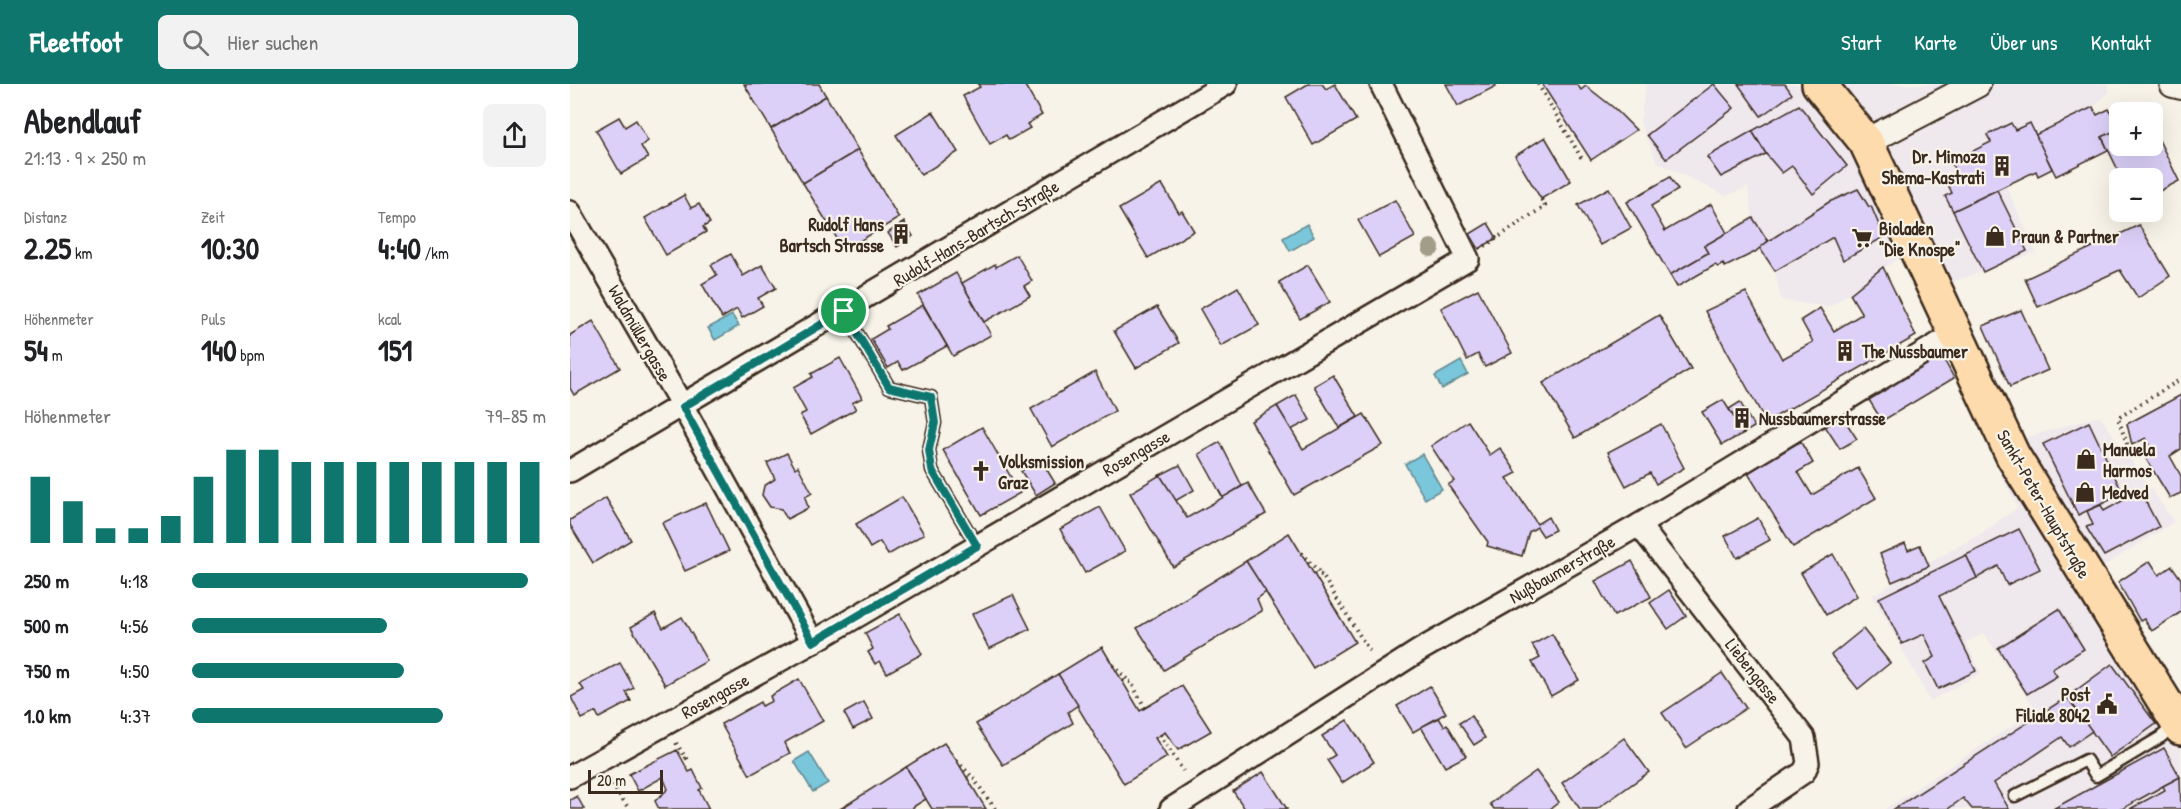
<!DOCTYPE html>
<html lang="de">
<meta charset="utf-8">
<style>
:root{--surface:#fff;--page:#f2f2f2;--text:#202124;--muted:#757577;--accent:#0f766e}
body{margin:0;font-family:"Patrick Hand",sans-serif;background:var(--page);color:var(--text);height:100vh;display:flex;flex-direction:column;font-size:22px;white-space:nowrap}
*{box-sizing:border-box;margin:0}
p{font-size:20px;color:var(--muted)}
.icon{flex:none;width:33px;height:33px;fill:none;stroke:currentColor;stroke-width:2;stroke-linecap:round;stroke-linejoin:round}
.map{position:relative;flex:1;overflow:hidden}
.drawer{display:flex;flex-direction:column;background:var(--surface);width:570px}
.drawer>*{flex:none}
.controls{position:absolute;left:1539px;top:18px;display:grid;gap:12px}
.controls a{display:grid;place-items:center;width:54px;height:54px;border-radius:9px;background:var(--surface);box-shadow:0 6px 24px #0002;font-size:30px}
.scale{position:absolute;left:18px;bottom:15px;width:75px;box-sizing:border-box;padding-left:6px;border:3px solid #3b2a1e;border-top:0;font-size:16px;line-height:21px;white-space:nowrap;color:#3b2a1e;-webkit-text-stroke:4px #f7f3e8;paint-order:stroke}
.pin{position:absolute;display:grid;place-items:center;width:51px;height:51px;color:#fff;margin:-26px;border:3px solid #fff;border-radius:50%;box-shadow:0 2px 6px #0007}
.round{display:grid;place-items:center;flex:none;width:63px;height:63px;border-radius:9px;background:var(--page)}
.headline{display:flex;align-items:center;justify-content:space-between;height:102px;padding:0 24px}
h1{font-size:33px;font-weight:700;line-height:45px}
.stats{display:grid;grid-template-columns:repeat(3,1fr);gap:9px;height:102px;padding:6px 24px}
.stats div{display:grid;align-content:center}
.stats b{font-size:30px;font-weight:700}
.stats small{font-size:16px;font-weight:400}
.stats p{font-size:16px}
.chart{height:168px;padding:12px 24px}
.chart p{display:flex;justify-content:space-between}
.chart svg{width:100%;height:108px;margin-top:6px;stroke:var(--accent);stroke-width:6}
ul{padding:0 24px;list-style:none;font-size:20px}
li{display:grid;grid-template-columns:96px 72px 1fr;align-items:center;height:45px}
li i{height:15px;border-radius:8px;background:var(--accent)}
header{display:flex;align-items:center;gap:36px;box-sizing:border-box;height:84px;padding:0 30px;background:var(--accent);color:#fff}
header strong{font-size:28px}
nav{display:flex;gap:33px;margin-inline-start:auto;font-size:21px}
.search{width:420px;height:54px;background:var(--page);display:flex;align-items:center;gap:15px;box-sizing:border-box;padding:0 21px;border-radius:9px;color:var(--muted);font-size:22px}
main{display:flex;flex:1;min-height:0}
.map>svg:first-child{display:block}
.built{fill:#efe8ed}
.water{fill:#7ac6da;stroke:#61888f;stroke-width:1.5}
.building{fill:#dcd0f8;stroke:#3b2a1e;stroke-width:1.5}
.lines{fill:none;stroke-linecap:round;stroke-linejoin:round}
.service-casing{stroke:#3b2a1e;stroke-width:15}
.minor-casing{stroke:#3b2a1e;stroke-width:26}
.tertiary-casing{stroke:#3b2a1e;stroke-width:30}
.primary-casing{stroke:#3b2a1e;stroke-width:38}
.path{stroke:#3b2a1e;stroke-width:4;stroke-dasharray:1.5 4.5;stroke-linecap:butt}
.service{stroke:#f7f3e8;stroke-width:10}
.minor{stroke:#f7f3e8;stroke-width:21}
.tertiary{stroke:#f7f3e8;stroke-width:26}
.primary{stroke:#fedbac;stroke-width:33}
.tree{fill:#a29d88}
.route-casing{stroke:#fff;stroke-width:12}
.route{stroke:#0f766e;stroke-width:8}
.labels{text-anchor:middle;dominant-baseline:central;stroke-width:4.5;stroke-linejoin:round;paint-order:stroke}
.poi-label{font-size:18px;font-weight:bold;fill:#3b2a1e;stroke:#f7f3e8;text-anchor:start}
.street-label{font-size:18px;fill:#3b2a1e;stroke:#f7f3e8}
</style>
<header>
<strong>Fleetfoot</strong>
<div class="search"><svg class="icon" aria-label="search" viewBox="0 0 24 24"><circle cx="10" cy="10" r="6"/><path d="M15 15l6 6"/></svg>Hier suchen</div>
<nav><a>Start</a><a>Karte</a><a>Über uns</a><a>Kontakt</a></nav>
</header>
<main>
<section class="drawer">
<div class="headline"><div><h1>Abendlauf</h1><p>21:13 · 9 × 250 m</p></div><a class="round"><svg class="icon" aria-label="share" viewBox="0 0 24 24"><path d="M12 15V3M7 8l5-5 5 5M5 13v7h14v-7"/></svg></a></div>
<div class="stats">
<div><p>Distanz</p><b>2.25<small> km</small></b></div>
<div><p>Zeit</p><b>10:30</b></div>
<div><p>Tempo</p><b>4:40<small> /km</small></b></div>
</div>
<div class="stats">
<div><p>Höhenmeter</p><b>54<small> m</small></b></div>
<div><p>Puls</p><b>140<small> bpm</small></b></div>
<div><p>kcal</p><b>151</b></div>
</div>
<div class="chart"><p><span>Höhenmeter</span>79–85 m</p>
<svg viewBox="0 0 160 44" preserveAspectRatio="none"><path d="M5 44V17M15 44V27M25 44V38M35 44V38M45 44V33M55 44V17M65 44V6M75 44V6M85 44V11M95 44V11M105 44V11M115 44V11M125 44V11M135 44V11M145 44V11M155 44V11"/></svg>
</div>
<ul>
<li><b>250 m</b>4:18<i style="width:95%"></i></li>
<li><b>500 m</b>4:56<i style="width:55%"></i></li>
<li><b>750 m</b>4:50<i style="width:60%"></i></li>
<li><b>1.0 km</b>4:37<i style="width:71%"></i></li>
</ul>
</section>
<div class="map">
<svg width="1611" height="725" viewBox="0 0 1611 725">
<rect width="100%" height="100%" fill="#f7f3e8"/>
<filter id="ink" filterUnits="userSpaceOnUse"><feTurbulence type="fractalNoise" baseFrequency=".0167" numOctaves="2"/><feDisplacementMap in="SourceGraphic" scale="12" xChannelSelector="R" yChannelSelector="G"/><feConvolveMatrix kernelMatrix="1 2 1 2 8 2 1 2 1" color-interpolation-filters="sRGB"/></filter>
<g filter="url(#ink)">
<!-- built -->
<g class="built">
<polygon points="1076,0 1537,0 1540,7 1523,23 1466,51 1482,85 1468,92 1465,87 1436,102 1466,168 1347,211 1329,174 1259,223 1211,216 1205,187 1189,163 1198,157 1183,134 1178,103 1156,112 1087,78 1070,39"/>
<polygon points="1530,332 1604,438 1529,485 1611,608 1611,725 1315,725 1466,626 1414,549 1396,558 1411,589 1360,617 1303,511 1415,447 1448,423 1425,379 1458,353"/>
</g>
<!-- water -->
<g class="water">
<polygon points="737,140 744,153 720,167 713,154"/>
<polygon points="162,231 169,242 145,256 138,244"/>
<polygon points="891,277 898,290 872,305 865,292"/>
<polygon points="852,370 872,405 855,415 835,380"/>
<polygon points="239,668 258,699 243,708 224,677"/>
</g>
<!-- building -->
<g class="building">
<polygon points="174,0 249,0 256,12 201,45"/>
<polygon points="408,0 454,0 472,31 457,40 460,44 439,56 436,51 420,60 393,12 410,3"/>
<polygon points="738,0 752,0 756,5 765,0 786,36 743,61 716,13"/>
<polygon points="876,0 925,0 926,2 888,22"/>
<polygon points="972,0 1007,0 1011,6 1016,2 1044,24 1066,46 1021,76"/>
<polygon points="1144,0 1164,24 1096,75 1077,51"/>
<polygon points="1168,0 1215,0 1222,10 1191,32"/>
<polygon points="256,12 288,66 233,99 201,45"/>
<polygon points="1229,21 1277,82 1243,110 1222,82 1212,89 1196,70 1182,47"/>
<polygon points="1523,23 1527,31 1539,25 1549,45 1532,53 1538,66 1486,92 1465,51"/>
<polygon points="363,28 388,68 351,91 326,51"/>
<polygon points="49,33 55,43 66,36 78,57 71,62 78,74 51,90 26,46"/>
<polygon points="1441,39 1445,46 1460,39 1482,85 1468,92 1466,87 1383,127 1375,112 1382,109 1376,96 1387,91 1381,78 1421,58 1417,51"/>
<polygon points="1550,44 1550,62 1582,62 1583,44 1609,97 1582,111 1582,94 1552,94 1532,53"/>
<polygon points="1182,47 1196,70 1151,93 1137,73"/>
<polygon points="975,53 1001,97 971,115 945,72"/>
<polygon points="288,66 329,134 274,166 233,99"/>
<polygon points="1100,93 1108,106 1081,122 1095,147 1141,120 1157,149 1134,162 1138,169 1100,191 1057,118"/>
<polygon points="592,100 609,129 612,127 624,147 578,174 549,125"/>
<polygon points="1039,104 1061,144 1030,161 1008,121"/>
<polygon points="1288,105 1299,123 1301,122 1314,153 1273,176 1263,153 1205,187 1189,163 1259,118"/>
<polygon points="1427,106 1457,167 1413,188 1383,127"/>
<polygon points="114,111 121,124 129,120 140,139 133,143 136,148 96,171 75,134"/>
<polygon points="825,116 845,153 809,173 788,136"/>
<polygon points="1183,134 1198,157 1185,168 1155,183 1153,180 1148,183 1145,181 1107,203 1100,191 1138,169 1134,162"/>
<polygon points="334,138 343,152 327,163 318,149"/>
<polygon points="918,139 927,154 909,165 900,150"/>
<polygon points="1569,141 1600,192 1568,214 1550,186 1468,223 1455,195"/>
<polygon points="161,170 173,192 192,181 206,204 188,214 193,222 172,234 167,225 152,234 132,200 147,191 141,181"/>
<polygon points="447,171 462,197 454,202 460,212 414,238 392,199 425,180 426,183"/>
<polygon points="738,181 760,218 730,235 709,198"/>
<polygon points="1313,183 1346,252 1196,338 1135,227 1176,208 1212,275 1243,258 1231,236 1250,224 1264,247 1292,230 1280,210"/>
<polygon points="386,189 421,251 383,272 348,211"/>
<polygon points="668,203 689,241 651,262 630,225"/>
<polygon points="908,205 942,269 915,283 908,270 897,276 871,224"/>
<polygon points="353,221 377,262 333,286 328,278 318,284 301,255 318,245 316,242"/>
<polygon points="587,223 609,259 566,284 544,247"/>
<polygon points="1451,226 1478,286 1440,303 1413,242"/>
<polygon points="1089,231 1121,285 1005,354 973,299"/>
<polygon points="23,237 50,284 4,311 0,304 0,251"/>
<polygon points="1369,267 1384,294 1312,337 1296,311"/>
<polygon points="270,274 292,314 282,319 286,325 241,350 230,331 236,328 223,304 243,293 241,290"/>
<polygon points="525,288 545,327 482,363 461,325"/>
<polygon points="763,291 788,333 769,344 744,302"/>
<polygon points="726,311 740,336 721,346 707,322"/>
<polygon points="1611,311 1611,365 1600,372 1611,392 1611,409 1600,414 1570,365 1579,360 1576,354 1562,361 1557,340"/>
<polygon points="1153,316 1174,349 1152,361 1132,328"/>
<polygon points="1170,318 1184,343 1174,349 1159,325"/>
<polygon points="707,322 733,365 794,330 813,361 724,411 681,337"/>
<polygon points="1272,332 1287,355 1270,365 1255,342"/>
<polygon points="898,337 920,371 930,364 947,389 937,394 967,440 978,433 985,446 973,452 967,443 959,448 952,472 917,462 918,458 878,401 884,397 861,362"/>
<polygon points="1519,338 1553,410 1508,431 1473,360"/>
<polygon points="1091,340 1114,384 1086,400 1080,389 1056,402 1038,368"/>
<polygon points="412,343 450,409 411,431 373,366"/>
<polygon points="1229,355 1243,379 1228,388 1242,411 1288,384 1306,414 1223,463 1176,386"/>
<polygon points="650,358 672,402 653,414 629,370"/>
<polygon points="217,369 225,384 228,382 242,409 235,413 238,424 217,435 211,425 200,423 192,411 194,402 205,395 197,379"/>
<polygon points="471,376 485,399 466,411 451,387"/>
<polygon points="610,381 624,406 605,417 590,391"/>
<polygon points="590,391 617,434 678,399 696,430 603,483 560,409"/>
<polygon points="1570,407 1589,443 1534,472 1516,443 1523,441 1517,427 1531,421 1534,427"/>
<polygon points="332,413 354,450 318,471 310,458 300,464 286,440"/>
<polygon points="36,414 61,456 23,479 0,441 0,436"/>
<polygon points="136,419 159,467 115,487 92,439"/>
<polygon points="530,423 555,467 515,489 490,445"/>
<polygon points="1188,434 1200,456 1167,474 1155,452"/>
<polygon points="1449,445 1470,485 1437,501 1428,482 1407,494 1396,471"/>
<polygon points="719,449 785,558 743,584 676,477"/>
<polygon points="1335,459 1338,466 1350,461 1359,482 1322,498 1310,470"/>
<polygon points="1263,470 1287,512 1256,531 1231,489"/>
<polygon points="1396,471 1407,494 1369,512 1406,587 1368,605 1355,579 1365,573 1354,550 1332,560 1309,514"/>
<polygon points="676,477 696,508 687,515 692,527 594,586 567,544"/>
<polygon points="1062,477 1081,513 1044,532 1025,497"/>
<polygon points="1580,477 1589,491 1602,482 1611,495 1611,528 1582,547 1574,535 1570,537 1548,498"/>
<polygon points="1099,506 1116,532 1098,545 1080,519"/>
<polygon points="443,511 460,545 419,565 402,530"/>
<polygon points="1489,525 1514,565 1482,585 1487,592 1457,610 1428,564"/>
<polygon points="85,529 93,544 112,533 137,577 95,601 61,543"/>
<polygon points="330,530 352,570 317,589 310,577 305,580 298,568 303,565 295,549"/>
<polygon points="1293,545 1320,579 1288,605 1261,571"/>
<polygon points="982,550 1009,596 981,612 962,578 970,574 962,561"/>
<polygon points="532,563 570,627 612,602 641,647 608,666 595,648 585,654 597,673 554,700 488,590"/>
<polygon points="50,579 64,604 56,608 61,617 29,634 26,628 12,635 1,613 14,606 10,600"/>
<polygon points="1542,580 1586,640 1540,673 1497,613"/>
<polygon points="1152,589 1176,624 1116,664 1092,629"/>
<polygon points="488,590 508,621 498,628 503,639 433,681 406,640"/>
<polygon points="229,595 253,637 214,659 220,669 180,691 151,640 190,618 192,622 202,617 200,612"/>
<polygon points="860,602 876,629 843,648 827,622"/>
<polygon points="1497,613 1522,647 1499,663 1492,653 1424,699 1439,725 1402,725 1393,714 1378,725 1324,725"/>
<polygon points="294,618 303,635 283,645 274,629"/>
<polygon points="901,632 915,654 904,661 889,639"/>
<polygon points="869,634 874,642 877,640 896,672 875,683 851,643"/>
<polygon points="777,636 804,678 772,699 757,676 765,671 752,652"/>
<polygon points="1054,654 1079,688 1027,725 1010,725 992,699"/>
<polygon points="374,659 387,677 416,725 362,725 336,683"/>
<polygon points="1594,664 1610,693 1593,702 1552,725 1483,725"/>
<polygon points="107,666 119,688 123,686 132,704 129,706 139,725 89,725 85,717 98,705 93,693 68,707 59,690"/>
<polygon points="336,683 356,715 343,723 343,725 270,725"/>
<polygon points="966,687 989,718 980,725 924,725 920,720"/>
<polygon points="693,688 717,725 675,725 663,707"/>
<polygon points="1610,693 1611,725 1560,725 1595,706 1593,702"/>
<polygon points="7,712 14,725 2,725 0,722 0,716"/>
</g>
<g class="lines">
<!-- service casing -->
<g class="service-casing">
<g id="service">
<polyline points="274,227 319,303 361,313 365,339 359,366 362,386 407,462"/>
<polyline points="1445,712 1516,676 1526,692 1591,653 1605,640"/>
</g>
</g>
<!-- minor casing -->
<g class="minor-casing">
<g id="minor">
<polyline points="0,128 113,323 243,558"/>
<polyline points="0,387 656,0"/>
<polyline points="1069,441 1234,654 1238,679 1234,688 1179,725"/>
<polyline points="0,693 243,558 898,175 811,0"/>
<polyline points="601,725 850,566 1069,441 1386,249"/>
</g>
</g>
<!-- tertiary casing -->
<g class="tertiary-casing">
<g id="tertiary">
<polyline points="1603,0 1611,2"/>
<polyline points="1296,58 1407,0"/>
</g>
</g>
<!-- primary casing -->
<g class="primary-casing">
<polyline id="primary" points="1249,0 1296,58 1443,372 1611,644"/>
</g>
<!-- path -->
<g class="path">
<polyline points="968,0 1012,75"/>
<polyline points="915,162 975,122 971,115"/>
<polyline points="1559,366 1548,334 1611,295"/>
<polyline points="731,469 752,491"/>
<polyline points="744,490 752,491 800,568"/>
<polyline points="543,581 560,598"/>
<polyline points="553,597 561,598 575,624"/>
<polyline points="590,651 613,687"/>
<polyline points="106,659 116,674 113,676"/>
<polyline points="387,677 403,694"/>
<polyline points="397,694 404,695 425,725"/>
<polyline points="39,696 59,725"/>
</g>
<!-- service -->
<use href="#service" class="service"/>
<!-- minor -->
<use href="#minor" class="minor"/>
<!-- tertiary -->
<use href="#tertiary" class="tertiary"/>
<!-- primary -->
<use href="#primary" class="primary"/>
</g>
<!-- trees -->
<circle class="tree" cx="861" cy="164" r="9"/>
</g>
<g class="lines" filter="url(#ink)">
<!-- route casing -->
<g class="route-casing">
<polygon id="route" points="274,227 319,303 361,313 365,339 359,366 362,386 407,462 243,558 113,323"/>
</g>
<!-- route -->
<use href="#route" class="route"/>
</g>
<!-- icons -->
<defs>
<g id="building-bare" transform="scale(1.62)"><path d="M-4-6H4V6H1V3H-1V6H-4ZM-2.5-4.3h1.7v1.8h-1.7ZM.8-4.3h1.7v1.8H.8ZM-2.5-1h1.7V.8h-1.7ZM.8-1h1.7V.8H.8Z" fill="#3b2a1e" stroke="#f7f3e8" stroke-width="2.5" paint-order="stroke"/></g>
<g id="shop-bare" transform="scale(1.62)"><path d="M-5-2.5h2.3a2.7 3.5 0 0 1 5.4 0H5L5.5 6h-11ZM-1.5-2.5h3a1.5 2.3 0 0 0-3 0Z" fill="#3b2a1e" stroke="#f7f3e8" stroke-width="2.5" paint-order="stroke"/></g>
<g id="supermarket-bare" transform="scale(1.62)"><path d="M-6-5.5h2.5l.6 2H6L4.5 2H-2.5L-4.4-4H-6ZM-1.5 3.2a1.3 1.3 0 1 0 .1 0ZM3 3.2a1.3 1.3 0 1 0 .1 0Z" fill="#3b2a1e" stroke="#f7f3e8" stroke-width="2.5" paint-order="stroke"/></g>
<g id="church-bare" transform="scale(1.62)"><path d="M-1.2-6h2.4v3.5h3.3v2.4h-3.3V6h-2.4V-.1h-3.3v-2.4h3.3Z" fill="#3b2a1e" stroke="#f7f3e8" stroke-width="2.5" paint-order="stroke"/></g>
<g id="civic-bare" transform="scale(1.62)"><path d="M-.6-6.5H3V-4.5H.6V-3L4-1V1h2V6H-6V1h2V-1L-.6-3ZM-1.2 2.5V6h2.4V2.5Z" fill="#3b2a1e" stroke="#f7f3e8" stroke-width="2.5" paint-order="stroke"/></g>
</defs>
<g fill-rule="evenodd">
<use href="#building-bare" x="1432" y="82"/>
<use href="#building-bare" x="331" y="150"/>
<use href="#shop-bare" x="1425" y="152"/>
<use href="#supermarket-bare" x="1292" y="154"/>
<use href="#building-bare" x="1275" y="267"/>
<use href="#building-bare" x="1172" y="334"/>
<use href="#shop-bare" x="1516" y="375"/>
<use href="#church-bare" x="411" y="387"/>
<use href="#shop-bare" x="1515" y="408"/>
<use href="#civic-bare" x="1537" y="620"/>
</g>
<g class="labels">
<!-- poi labels -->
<g class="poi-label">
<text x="1415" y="72" text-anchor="end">Dr. Mimoza<tspan x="1415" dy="21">Shema-Kastrati</tspan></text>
<text x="314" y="140" text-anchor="end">Rudolf Hans<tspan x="314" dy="21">Bartsch Strasse</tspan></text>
<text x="1309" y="144">Bioladen<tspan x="1309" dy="21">"Die Knospe"</tspan></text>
<text x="1442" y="152">Praun &amp; Partner</text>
<text x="1292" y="267">The Nussbaumer</text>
<text x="1189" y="334">Nussbaumerstrasse</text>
<text x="1533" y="365">Manuela<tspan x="1533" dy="21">Harmos</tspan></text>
<text x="428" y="377">Volksmission<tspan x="428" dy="21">Graz</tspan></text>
<text x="1532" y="408">Medved</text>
<text x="1520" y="610" text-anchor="end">Post<tspan x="1520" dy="21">Filiale 8042</tspan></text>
</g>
<!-- street labels -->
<g class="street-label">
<text transform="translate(406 149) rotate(-31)">Rudolf-Hans-Bartsch-Straße</text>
<text transform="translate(70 249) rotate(60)">Waldmüllergasse</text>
<text transform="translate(566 369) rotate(-30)">Rosengasse</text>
<text transform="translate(1474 420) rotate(60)">Sankt-Peter-Hauptstraße</text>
<text transform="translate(992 485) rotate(-30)">Nußbaumerstraße</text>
<text transform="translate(1183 587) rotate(52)">Liebengasse</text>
<text transform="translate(145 612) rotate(-29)">Rosengasse</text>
</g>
</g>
</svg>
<div class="controls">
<a>+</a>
<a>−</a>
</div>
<div class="scale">20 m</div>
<div class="pin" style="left:274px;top:227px;background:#1e9e55"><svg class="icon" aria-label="arrive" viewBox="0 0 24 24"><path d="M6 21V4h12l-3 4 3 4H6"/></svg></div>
</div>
</main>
